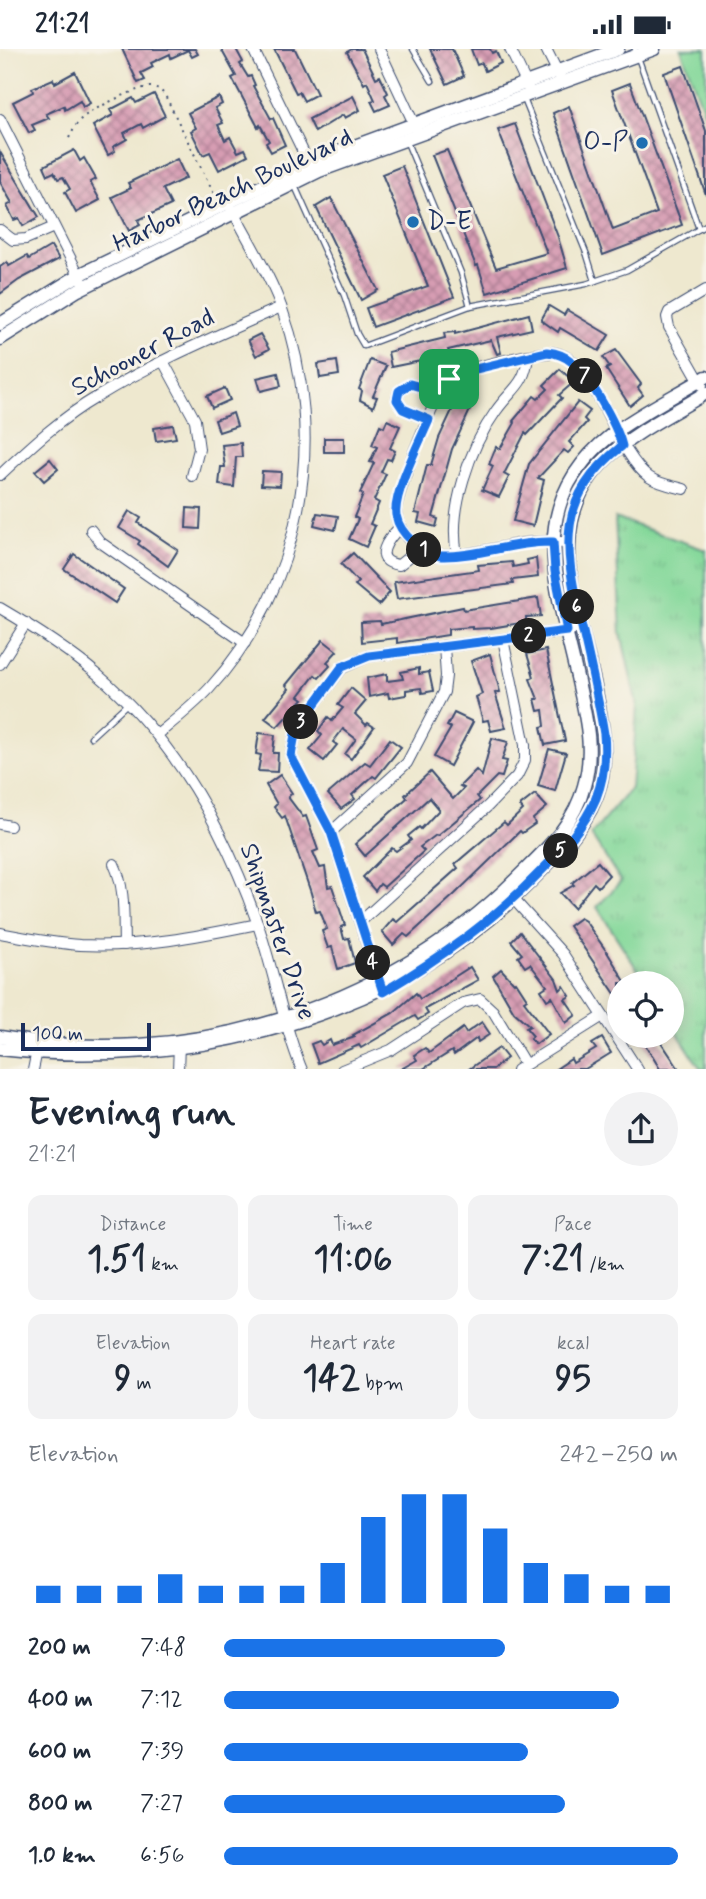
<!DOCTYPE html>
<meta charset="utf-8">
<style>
:root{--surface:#fff;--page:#f2f2f3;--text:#1f2937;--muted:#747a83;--accent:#1a73e8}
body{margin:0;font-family:Mynerve,sans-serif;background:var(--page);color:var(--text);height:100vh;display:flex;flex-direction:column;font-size:26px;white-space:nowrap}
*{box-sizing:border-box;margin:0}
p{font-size:23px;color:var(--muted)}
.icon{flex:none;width:38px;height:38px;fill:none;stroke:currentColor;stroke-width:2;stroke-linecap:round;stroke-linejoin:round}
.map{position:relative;height:1020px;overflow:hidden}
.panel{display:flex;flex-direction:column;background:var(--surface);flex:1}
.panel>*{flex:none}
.fabs{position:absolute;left:607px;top:922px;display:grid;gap:14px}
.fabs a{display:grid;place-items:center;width:77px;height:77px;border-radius:50%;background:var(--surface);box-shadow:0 4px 18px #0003;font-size:35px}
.scale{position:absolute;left:21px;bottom:18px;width:130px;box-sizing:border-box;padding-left:7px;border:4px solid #1b2f5e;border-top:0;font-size:19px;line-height:24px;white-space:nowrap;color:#1b2f5e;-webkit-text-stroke:5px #f7f3e8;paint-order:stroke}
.pin{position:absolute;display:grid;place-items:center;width:60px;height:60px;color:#fff;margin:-30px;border-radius:14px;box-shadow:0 4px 10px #0006}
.km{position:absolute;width:35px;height:35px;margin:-18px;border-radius:50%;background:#222;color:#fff;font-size:19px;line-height:35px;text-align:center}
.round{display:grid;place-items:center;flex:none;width:74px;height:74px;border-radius:37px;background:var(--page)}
.head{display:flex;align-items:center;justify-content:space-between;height:119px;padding:0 28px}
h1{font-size:38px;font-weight:700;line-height:52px}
.metrics{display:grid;grid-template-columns:repeat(3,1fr);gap:10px;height:119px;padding:7px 28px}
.metrics div{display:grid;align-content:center;border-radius:14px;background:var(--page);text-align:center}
.metrics b{font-size:35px;font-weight:700}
.metrics small{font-size:19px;font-weight:400}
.metrics p{font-size:19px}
.chart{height:196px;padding:14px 28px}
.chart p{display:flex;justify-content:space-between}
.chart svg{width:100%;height:126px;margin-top:7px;stroke:var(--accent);stroke-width:6}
ul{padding:0 28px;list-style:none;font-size:23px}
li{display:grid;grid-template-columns:112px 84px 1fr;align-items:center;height:52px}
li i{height:18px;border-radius:9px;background:var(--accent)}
.status{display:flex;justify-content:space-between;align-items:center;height:49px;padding:0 35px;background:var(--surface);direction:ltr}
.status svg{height:19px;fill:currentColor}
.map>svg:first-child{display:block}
.grass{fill:url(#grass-tufts);stroke:#50847c;stroke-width:2}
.green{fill:#84d89a;stroke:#50847c;stroke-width:2}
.building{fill:url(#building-cross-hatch)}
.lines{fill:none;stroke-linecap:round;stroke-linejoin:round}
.service-casing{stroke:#3b4b6f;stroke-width:7}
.minor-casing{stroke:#3b4b6f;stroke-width:12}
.tertiary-casing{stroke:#3b4b6f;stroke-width:15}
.path{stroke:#3b4b6f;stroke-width:2;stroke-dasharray:2 5;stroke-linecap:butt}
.service{stroke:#fff;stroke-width:4.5}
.minor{stroke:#fff;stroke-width:10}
.tertiary{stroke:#fff;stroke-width:12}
.route-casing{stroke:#fff;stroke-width:14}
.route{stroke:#1a73e8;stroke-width:9}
.poi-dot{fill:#1f6fb2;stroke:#f7f3e8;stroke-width:2.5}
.labels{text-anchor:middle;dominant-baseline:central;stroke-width:6;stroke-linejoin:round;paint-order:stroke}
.poi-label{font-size:26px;fill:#1b2f5e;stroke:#f7f3e8;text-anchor:end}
.street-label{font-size:26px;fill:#1b2f5e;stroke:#f7f3e8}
</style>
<div class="status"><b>21:21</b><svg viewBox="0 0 49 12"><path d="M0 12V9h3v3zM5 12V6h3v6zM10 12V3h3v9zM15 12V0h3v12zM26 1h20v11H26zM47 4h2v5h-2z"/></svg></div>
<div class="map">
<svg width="706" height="1021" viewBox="0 0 706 1021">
<defs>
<pattern id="grass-tufts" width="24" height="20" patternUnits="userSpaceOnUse" patternTransform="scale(1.75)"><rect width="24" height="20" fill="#84d89a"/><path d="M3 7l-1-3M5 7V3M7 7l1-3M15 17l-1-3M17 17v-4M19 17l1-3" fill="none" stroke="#71ba87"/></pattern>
<pattern id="building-cross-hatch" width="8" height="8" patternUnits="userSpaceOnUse" patternTransform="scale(1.75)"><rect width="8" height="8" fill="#d79db3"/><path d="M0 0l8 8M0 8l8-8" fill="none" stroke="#ae8095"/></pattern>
</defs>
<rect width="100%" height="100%" fill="#f7f3e8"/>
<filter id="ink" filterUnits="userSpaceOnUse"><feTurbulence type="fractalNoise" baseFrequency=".0143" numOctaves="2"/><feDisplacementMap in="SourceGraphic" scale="14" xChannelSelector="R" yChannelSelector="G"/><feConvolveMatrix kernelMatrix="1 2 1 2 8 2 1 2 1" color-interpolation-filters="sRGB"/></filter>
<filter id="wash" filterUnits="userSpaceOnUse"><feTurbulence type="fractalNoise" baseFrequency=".00686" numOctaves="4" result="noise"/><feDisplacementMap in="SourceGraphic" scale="28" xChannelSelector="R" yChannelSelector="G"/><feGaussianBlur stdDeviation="1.57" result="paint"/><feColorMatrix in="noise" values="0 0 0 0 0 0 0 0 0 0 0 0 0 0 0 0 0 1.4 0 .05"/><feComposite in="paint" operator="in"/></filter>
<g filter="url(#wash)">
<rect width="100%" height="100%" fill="#eee8cf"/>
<!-- grass -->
<polygon class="grass" points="615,469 706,501 706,1020 701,1020 672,976 672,934 646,934 597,858 621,832 591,786 631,739 637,657 621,584"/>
<!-- green -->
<polygon class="green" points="681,0 706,0 706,68"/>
<g id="blocks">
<!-- building -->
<g class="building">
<polygon points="122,0 195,0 198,5 192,8 188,1 171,9 170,5 151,14 153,18 141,24 145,31 138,34"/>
<polygon points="221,0 236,0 243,13 240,15 248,28 251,27 255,36 253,37 271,70 273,69 285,96 271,103 266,94 269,92 260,76 258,78 240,44 232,29 236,27"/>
<polygon points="274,0 295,0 317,45 304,52 299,43 296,44"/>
<polygon points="352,0 362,0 376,29 380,27 388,44 385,46 390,56 376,62 371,52 375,51 367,33 364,35 347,3"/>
<polygon points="430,0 452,0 464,27 447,35"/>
<polygon points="471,0 490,0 492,4 496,2 501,14 485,22 482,14 477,16"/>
<polygon points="683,17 706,82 706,146 664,24"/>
<polygon points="75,23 90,54 83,58 80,52 65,61 64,57 46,65 49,69 32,76 35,81 29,84 13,53 33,43 32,39 53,30 55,34"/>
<polygon points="630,34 682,176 603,206 553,64 569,57 613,181 657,164 612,41"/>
<polygon points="154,45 165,67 143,79 141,75 124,84 127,90 113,98 115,102 108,106 93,77 113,66 110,61 133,49 136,54"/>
<polygon points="353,47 360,61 345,69 343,66 315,83 309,70"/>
<polygon points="219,48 222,55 215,59 223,74 218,76 225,91 230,88 238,103 245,100 248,106 219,121 210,103 203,106 191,82 196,79 188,64"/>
<polygon points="515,75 558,188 567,219 487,244 478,216 476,217 432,106 447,101 496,219 547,204 498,81"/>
<polygon points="74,101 80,112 84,109 96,130 90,133 100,151 76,164 65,143 70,140 63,128 58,130 54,123 48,126 44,117"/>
<polygon points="0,103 39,168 23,177 19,169 14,171 7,157 12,154 0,133"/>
<polygon points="177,110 186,129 163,140 171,156 138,171 140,176 129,182 112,148 131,139 128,134"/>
<polygon points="402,117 454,248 373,278 366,259 428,237 382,125"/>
<polygon points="331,149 378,241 361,251 316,158"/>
<polygon points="51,197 59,210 19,231 0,245 0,218 7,213 9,217 27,207 29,210"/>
<polygon points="549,257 564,266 567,261 609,286 599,302 560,279 558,283 541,271"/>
<polygon points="529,265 532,280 497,288 501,304 497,305 491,291 448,301 450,306 391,318 388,303 445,289 444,284 455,283 455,285"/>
<polygon points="260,285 269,300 256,307 248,291"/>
<polygon points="616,301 641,335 638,339 643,346 630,357 606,320 610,318 603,308"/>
<polygon points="370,311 386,317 373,347 377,348 373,358 360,351 362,342 359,340"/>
<polygon points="337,312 339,326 320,329 318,315"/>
<polygon points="560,320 574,333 559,346 562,349 527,386 525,384 504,425 509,428 499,448 482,441 493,417 489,415 496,398 500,400 515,374 513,372 534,347 538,350 548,340 544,336"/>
<polygon points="278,324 281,337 261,342 257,329"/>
<polygon points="225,339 230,351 212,359 207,347"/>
<polygon points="462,340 477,346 452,400 433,468 438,470 436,478 418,473 420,465 415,464 427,416 431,416 439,389"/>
<polygon points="578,353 590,362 584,370 587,373 569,393 574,398 568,404 564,401 538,429 544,431 533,477 513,472 529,415"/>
<polygon points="233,364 237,377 219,383 215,371"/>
<polygon points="387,371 400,377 390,399 395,402 391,411 387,410 381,423 386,425 374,451 379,454 370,475 375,477 366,498 349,490 358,470 354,468 363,446 360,444 374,414 370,413 377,398 372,396 380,376 384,378"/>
<polygon points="173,376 176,389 156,392 154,379"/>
<rect x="324" y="389" width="20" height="14"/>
<polygon points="241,394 242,408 236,408 234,438 219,436 221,418 225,418 222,396"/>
<polygon points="50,410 58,420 44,432 35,422"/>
<polygon points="262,422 281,423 280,437 261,436"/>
<polygon points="187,459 201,460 200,480 186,479"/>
<polygon points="129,462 141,469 138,474 178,501 168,517 138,495 140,492 119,479"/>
<polygon points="317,464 338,467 335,481 314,476"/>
<polygon points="353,504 390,543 379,556 355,536 358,533 341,515"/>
<polygon points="74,505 124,540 115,554 64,520"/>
<polygon points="536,509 538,528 512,531 513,535 397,550 394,533 479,521 478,516 512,513 513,518 528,515 527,511"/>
<polygon points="538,549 541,567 526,568 526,573 491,579 472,580 472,578 448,580 448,586 397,594 397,589 362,593 361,573 380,572 381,575 463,558 464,561"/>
<polygon points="323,591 337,602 327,613 330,617 319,629 315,626 299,647 303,650 277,678 265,669 289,640 286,636"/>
<polygon points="546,601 565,692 545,696 541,678 545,677 543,661 538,662 535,650 538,650 530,630 534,628 527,605"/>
<polygon points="490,605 500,643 495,644 506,679 491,682 488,671 483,672 476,648 482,645 471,612"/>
<polygon points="419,619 419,625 429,623 433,642 422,644 421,639 406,641 406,646 389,649 388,644 369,648 367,629 387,625 387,632 403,630 401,623"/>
<polygon points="351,639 366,652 355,665 366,676 368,674 374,678 351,710 345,705 356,690 343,680 333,693 337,696 324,712 310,701 322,686 318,682 328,668 332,672 343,659 338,656"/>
<polygon points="454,664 473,673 450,717 434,708 451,679 447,677"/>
<polygon points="259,684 275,686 273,704 278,704 277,723 258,722 261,706 256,705"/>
<polygon points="492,689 508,693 502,711 507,712 502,728 497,727 477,747 480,751 437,787 436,786 420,798 424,802 384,838 380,835 375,842 363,828 392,799 396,802 411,791 408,787 419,778 421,780 439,761 429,749 365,807 355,795 407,749 405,746 430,723 453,750 464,739 460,737 476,721 482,727"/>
<polygon points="390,690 401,698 376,729 373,727 352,746 355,750 341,760 328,745 365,713 370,716"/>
<polygon points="549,700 566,704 555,742 538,737"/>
<polygon points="280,726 292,744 288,748 303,768 306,767 318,801 313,803 320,819 325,818 328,838 332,837 345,876 341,878 344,890 349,889 355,914 338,920 332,898 328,899 322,882 327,880 320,862 316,863 311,844 285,767 282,769 274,758 277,755 266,736"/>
<polygon points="535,745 547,758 533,770 535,775 522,784 520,782 455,845 408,888 404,885 393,896 382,883 393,870 397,873 458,819 455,815 504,773 507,776 523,761 520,757"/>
<polygon points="598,813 609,826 598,838 594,834 574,859 560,844 574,836 572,834"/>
<polygon points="580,869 585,872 607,903 626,934 620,934 620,952 569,877"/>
<polygon points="520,883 556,930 560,941 564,937 570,947 565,950 576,966 566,974 552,948 547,951 541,941 547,937 530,915 525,918 518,908 522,905 511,892"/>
<polygon points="470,918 478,931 425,960 428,965 418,971 415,967 361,999 359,996 318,1014 311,995 319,992 322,996 330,991 332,996 355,988 353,986 393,964 416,944 420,950"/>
<polygon points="501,920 514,934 516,933 527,950 524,952 549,985 536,995 530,990 533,987 526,979 530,977 514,963 493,927"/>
<polygon points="482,973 490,985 478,993 477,989 454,1006 452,1002 423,1020 401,1020 417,1011 414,1006 425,999 429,1004 463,979 466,984"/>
<polygon points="640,987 657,987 679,1020 660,1020"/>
<polygon points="602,989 611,1004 585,1020 556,1020 571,1010 573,1014 596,1000 592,995"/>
<polygon points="499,999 507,1009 493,1020 469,1020"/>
</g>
</g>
</g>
<g filter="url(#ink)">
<use href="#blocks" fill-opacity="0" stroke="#3b4b6f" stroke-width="2"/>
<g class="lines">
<!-- service casing -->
<g class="service-casing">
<g id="service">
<polyline points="413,0 432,32"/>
<polyline points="635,0 699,180"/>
<polyline points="524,50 587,206 595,232"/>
<polyline points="406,91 461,224 470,257"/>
<polyline points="295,137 344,246 357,285 364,297 470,257 586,235 627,221 706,176"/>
<polyline points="91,688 127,655"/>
</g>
</g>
<!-- minor casing -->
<g class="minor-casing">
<g id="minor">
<polyline points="253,0 312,121"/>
<polyline points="379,0 416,79"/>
<polyline points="510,0 528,38"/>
<polyline points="546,0 560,28"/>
<polyline points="0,70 85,238"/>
<polyline points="0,181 13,191 26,190 54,178"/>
<polyline points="163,312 195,371 199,400 192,427"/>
<polyline points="702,336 669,278 667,268 669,263 706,241"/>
<polyline points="429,371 403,360 397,351 399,342 410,335 441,344"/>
<path d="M0 426C30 398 61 369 97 348 155 312 219 286 281 258"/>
<path d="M400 478C389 489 370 512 399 516L420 499"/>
<polyline points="91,481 100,493 245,594"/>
<path d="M567 493C553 493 539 492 525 494 502 497 452 512 431 505 414 499 396 481 396 462 395 446 437 341 449 330 459 320 542 301 556 304 599 314 613 402 649 428 659 435 672 437 684 440"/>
<path d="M457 505C448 461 470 398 496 362 512 339 525 337 528 307"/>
<path d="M0 559C34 579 67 600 97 625 174 690 224 779 257 873 274 921 282 973 302 1021"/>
<polyline points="0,615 26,574"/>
<path d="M157 686C175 671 193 657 209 640 302 538 329 390 282 260 270 226 249 193 232 160"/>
<polyline points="0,775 10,777"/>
<polyline points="331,783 407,714 444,643 446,627 444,597"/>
<path d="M114 815C126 840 123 869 124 896"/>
<polyline points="508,844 563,905 638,1021"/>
<polyline points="360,873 488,757 517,727 525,711 525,696 503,590"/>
<path d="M0 884C27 889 53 894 80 896 141 899 199 887 258 875"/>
<polyline points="379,933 331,783 291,707 296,680 342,619 369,607 567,582 582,578"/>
<polyline points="33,1021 38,997"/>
<polyline points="178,1021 179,996"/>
<polyline points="342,1021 391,1001 463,954 480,950 493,962 525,1015"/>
<polyline points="517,1021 603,967"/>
</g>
</g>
<!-- tertiary casing -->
<g class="tertiary-casing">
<g id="tertiary">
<polyline points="0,275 79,226 314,112 618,0"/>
<polyline points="0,290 78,241 319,122 654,0"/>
<path d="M0 988C184 1021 383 963 516 830 544 802 574 777 584 737 595 699 585 665 577 628 556 536 524 455 611 386 640 364 675 347 706 328"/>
<path d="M0 1000C189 1021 395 971 529 834 557 806 590 776 600 736 609 701 601 668 594 633 577 557 541 470 608 408 636 382 674 364 706 344"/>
</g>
</g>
<!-- path -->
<path class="path" d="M69 89C73 82 76 75 81 70 90 61 141 36 152 38 161 39 164 45 168 52L215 147"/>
<!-- service -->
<use href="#service" class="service"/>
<!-- minor -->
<use href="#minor" class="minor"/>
<!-- tertiary -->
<use href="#tertiary" class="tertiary"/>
</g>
</g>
<g class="lines" filter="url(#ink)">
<!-- route casing -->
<g class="route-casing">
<path id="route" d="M547 303C557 304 565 307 572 313 589 326 617 376 622 397 556 449 564 496 580 570 589 609 598 647 604 685 606 707 604 729 596 749 584 778 563 800 541 822 494 871 442 908 383 943L331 783 291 707 296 680 342 618 369 607 567 582 555 522 553 493C515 492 478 508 441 507 430 506 420 500 413 493 405 486 398 477 396 466 393 445 420 392 429 371L403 360 397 351 399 342 410 335 441 344 449 330 459 324Z"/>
</g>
<!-- route -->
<use href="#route" class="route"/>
</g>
<!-- markers -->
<g class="poi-dot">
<circle cx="642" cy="94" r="7"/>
<circle cx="413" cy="173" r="7"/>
</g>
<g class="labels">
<!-- poi labels -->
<g class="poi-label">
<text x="628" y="94">O-P</text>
<text x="427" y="173" text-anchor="start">D-E</text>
</g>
<!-- street labels -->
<g class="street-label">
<text transform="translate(233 142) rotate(-25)">Harbor Beach Boulevard</text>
<text transform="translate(143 304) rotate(-28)">Schooner Road</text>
<text transform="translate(277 883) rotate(71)">Shipmaster Drive</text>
</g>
</g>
</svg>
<div class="fabs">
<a><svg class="icon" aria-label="locate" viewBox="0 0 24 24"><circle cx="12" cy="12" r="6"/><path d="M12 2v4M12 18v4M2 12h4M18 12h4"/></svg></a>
</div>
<div class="scale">100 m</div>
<div class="pin" style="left:449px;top:330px;background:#1e9e55"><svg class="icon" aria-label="arrive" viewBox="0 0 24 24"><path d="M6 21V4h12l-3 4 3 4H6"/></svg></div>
<b class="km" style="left:424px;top:501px">1</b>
<b class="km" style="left:529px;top:587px">2</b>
<b class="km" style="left:301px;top:673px">3</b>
<b class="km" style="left:373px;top:914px">4</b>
<b class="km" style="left:561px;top:802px">5</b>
<b class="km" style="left:577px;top:558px">6</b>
<b class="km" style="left:585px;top:327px">7</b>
</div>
<section class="panel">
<div class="head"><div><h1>Evening run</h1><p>21:21</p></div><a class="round"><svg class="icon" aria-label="share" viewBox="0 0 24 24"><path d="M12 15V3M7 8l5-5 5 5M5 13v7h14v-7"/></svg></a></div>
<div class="metrics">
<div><p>Distance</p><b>1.51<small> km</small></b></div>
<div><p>Time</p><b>11:06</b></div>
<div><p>Pace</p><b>7:21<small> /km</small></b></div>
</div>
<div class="metrics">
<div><p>Elevation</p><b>9<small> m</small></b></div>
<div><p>Heart rate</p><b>142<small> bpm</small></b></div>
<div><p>kcal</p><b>95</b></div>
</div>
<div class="chart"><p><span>Elevation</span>242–250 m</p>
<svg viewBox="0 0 160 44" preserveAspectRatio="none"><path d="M5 44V38M15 44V38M25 44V38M35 44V34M45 44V38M55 44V38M65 44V38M75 44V30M85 44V14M95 44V6M105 44V6M115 44V18M125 44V30M135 44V34M145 44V38M155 44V38"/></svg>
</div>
<ul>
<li><b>200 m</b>7:48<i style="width:62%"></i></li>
<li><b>400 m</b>7:12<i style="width:87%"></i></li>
<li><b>600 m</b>7:39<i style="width:67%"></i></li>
<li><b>800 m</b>7:27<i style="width:75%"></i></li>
<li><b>1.0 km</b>6:56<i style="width:100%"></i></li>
</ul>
</section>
